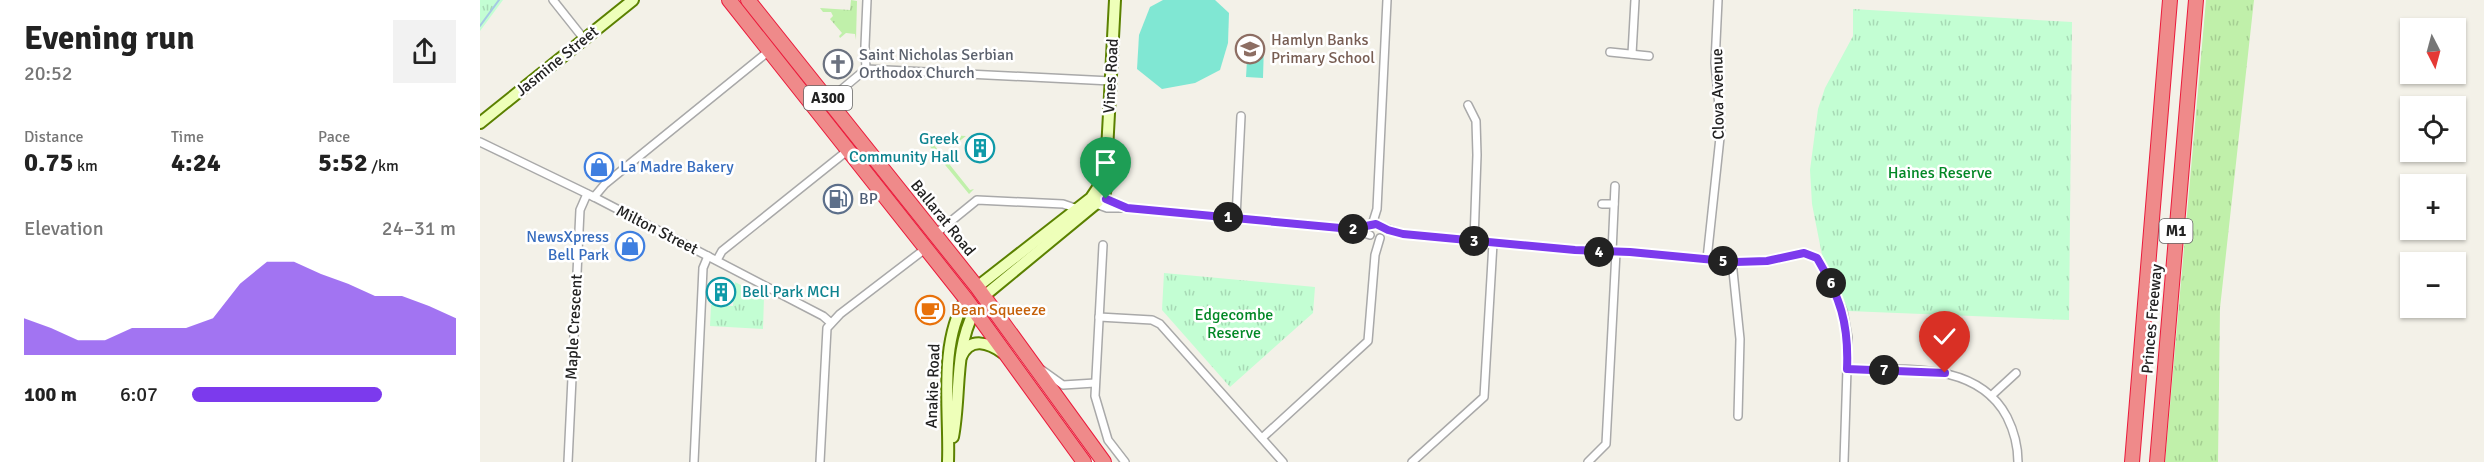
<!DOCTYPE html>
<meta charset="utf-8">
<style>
:root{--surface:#fff;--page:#f2f2f2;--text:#222;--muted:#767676;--accent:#7c3aed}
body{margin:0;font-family:Signika,sans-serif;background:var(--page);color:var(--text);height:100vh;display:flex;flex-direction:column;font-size:22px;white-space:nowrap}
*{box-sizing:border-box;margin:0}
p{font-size:20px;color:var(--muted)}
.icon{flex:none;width:33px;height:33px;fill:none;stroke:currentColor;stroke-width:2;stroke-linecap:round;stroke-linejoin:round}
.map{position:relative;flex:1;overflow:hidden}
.panel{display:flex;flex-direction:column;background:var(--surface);width:480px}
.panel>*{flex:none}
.needle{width:39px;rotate:174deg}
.buttons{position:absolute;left:1920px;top:18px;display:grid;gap:12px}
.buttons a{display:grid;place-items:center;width:66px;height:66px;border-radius:0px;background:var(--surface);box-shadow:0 2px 4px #0004;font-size:30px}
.pin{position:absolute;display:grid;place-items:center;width:51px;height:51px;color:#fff;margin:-62px -26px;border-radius:50% 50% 50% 0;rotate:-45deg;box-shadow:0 0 6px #0007}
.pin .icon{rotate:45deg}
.km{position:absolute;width:30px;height:30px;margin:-15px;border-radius:50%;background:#222;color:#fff;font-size:16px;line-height:30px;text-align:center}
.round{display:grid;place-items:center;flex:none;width:63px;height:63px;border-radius:0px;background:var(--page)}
.headline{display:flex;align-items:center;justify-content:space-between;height:102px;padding:0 24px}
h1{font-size:33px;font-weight:700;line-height:45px}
.stats{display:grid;grid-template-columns:repeat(3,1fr);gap:9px;height:102px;padding:6px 24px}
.stats div{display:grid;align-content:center}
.stats b{font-size:26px;font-weight:700}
.stats small{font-size:16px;font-weight:400}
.stats p{font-size:16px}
.chart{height:168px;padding:12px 24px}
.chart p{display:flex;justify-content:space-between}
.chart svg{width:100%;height:108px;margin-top:6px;fill:var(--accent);opacity:.7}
ul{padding:0 24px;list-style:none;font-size:20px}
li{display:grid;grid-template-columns:96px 72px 1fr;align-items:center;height:45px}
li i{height:15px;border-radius:8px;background:var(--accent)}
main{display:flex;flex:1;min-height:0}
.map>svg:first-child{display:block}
.grass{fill:url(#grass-tufts)}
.park{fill:url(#park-tufts)}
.pitch{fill:#80e7d3}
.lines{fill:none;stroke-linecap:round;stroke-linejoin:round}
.stream{stroke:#a5cae3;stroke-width:2}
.street-casing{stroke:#a9a9a9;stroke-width:10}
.secondary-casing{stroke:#5b8100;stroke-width:14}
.highway-casing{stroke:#eb1a3b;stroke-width:16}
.street{stroke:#fff;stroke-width:7}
.secondary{stroke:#eeffb9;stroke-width:10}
.highway{stroke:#ef8a8a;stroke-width:14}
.route-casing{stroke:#fff;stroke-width:12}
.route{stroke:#7c3aed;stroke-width:8}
.labels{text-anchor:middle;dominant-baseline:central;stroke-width:5;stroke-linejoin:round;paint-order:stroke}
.shield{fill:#fff;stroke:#646464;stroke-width:1.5}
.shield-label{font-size:15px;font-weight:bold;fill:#222}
.education-label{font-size:16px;fill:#785e54;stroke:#fff;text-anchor:start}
.worship-label{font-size:16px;fill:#5b616d;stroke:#fff;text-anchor:start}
.street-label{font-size:16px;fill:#222;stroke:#fff}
.culture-label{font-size:16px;fill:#0d838f;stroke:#fff;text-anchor:end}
.shop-label{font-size:16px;fill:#366cbe;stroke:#fff;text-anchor:start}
.park-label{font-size:16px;fill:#038826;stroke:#fff}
.service-label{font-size:16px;fill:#4e5e75;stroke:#fff;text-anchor:start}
.food-label{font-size:16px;fill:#c56008;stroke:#fff;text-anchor:start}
</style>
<main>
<section class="panel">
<div class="headline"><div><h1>Evening run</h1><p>20:52</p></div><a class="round"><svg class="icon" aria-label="share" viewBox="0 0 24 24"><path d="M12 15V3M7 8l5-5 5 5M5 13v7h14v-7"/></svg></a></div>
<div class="stats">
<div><p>Distance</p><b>0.75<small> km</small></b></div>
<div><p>Time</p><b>4:24</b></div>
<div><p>Pace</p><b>5:52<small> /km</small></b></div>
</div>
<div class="chart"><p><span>Elevation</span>24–31 m</p>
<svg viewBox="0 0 160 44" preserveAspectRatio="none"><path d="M0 44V29L10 33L20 38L30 38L40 33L50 33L60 33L70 29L80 15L90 6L100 6L110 11L120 15L130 20L140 20L150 24L160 29V44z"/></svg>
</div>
<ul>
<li><b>100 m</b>6:07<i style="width:72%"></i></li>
</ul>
</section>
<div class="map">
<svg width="2004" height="462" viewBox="0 0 2004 462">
<defs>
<pattern id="grass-tufts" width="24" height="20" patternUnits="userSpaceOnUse" patternTransform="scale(1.5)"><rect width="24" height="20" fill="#c0f0aa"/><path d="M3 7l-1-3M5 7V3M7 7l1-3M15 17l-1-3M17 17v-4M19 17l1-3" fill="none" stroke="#a5ce92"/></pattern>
<pattern id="park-tufts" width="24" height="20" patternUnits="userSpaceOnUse" patternTransform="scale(1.5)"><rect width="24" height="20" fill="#c3fed3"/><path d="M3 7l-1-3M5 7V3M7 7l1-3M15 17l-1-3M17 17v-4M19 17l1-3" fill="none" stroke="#a7d9b5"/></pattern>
</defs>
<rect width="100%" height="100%" fill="#f3f1e8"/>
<!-- grass -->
<g class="grass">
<polygon points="371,0 377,1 376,40 375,34 366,33 360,38 359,36 362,33 350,19 353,16 351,12 343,12 340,8 370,10"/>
<polygon points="1726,0 1774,0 1740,308 1738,462 1685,462"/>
<polygon points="447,134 486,136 478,142 474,137 469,141 464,136 452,137 451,140 458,141 454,145 490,190 494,189 489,194 443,138"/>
</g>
<!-- park -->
<g class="park">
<polygon points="0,0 23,0 0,31"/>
<polygon points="1373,9 1592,22 1589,320 1368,311 1342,255 1332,204 1330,170 1338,109 1345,88 1373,36"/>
<polygon points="684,273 835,287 833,313 750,387 682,310"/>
<polygon points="255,282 284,297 283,329 230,326 231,305 253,306"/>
</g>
<!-- pitch -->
<g class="pitch">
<polygon points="683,0 735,0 749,13 748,43 740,70 715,83 682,89 657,69 659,35 670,7"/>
<polygon points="768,43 784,44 783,78 766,77"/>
</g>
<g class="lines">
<!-- stream -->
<polyline class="stream" points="0,26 19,0"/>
<!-- street casing -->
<g class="street-casing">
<g id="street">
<polyline points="73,0 104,39"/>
<polyline points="1130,52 1169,56"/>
<polyline points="1152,54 1155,0"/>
<polyline points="386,69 385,46 387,0"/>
<polyline points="349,100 386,69 631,81"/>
<polyline points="988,105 996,121 997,155 994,241"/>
<polyline points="0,142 114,197 343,316 351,323"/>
<polyline points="618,196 644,207"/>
<polyline points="114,197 125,184 289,51"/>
<polyline points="613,203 627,208 647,208 871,229 890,235"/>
<polyline points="1122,204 1134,204"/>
<polyline points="756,218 761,116"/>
<polyline points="892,225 897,209 907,0"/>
<polyline points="902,227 923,234 1105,251 1151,252 1256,262 1287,261 1324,253 1337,258 1348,277 1363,311 1368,338 1364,462"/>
<polyline points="454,235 497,200 583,204 598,209"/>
<polyline points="623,245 615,396 628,440 645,462"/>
<polyline points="1132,252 1135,186"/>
<polyline points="1227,259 1241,128 1235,63 1238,0"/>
<polyline points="237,260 242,251 367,151"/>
<polyline points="1252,261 1260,339 1258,416"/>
<polyline points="619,317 672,320 680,324 803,462"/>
<path d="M1367 369C1422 370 1497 360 1527 417 1534 431 1538 447 1538 462"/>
<polyline points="562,370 583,385 615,383"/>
<polyline points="1511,396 1536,373"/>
<polyline points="782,438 888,341 895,255 900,238"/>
<polyline points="88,462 100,210 107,194"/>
<polyline points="214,462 223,268 228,256"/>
<polyline points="340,462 347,328 360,314 445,249"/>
<polyline points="932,462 1004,397 1013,243"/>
<polyline points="1108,462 1126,444 1136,252"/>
</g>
</g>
<!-- secondary casing -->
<g class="secondary-casing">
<g id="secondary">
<polyline points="0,123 153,0"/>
<polyline points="497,287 611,198 619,186 624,166"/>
<polyline points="504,296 618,202 625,192 628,180 627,151 635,0"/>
<path d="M481 357C490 336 509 343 523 353"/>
<path d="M473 437C481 395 474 350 494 312"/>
<path d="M468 462C470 411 458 344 486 299"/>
</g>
</g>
<!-- highway casing -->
<g class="highway-casing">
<g id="highway">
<polyline points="249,0 486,299 604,462"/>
<polyline points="268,0 497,287 624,462"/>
<polyline points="1652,462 1690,0"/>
<polyline points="1677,462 1716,0"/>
</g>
</g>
<!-- street -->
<use href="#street" class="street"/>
<!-- secondary -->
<use href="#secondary" class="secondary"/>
<!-- highway -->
<use href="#highway" class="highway"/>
</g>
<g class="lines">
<!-- route casing -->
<g class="route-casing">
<path id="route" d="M626 199 647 208 871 229 896 224 908 230 923 234 1095 250 1150 252 1256 262 1287 261 1324 253 1337 258C1360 297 1369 323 1367 369L1465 373"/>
</g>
<!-- route -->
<use href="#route" class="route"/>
</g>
<!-- icons -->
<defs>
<g id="school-ring" transform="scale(1.5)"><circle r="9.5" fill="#fff" stroke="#8d6e63" stroke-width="1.5"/><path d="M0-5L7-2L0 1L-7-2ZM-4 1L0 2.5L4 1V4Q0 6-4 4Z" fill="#8d6e63"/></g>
<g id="church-ring" transform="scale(1.5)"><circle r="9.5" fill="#fff" stroke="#6b7280" stroke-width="1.5"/><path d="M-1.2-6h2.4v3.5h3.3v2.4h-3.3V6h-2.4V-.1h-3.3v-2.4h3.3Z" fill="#6b7280"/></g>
<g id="building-ring" transform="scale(1.5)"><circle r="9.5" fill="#fff" stroke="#0f9aa8" stroke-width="1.5"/><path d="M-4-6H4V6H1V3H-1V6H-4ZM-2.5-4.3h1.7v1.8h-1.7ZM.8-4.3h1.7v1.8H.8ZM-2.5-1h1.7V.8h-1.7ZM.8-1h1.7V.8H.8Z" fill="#0f9aa8"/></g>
<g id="shop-ring" transform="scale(1.5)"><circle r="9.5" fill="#fff" stroke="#3f7fe0" stroke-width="1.5"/><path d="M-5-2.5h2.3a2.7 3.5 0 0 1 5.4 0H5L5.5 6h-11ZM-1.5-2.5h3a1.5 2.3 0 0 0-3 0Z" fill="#3f7fe0"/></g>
<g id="fuel-ring" transform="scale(1.5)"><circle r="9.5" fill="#fff" stroke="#5c6f8a" stroke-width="1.5"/><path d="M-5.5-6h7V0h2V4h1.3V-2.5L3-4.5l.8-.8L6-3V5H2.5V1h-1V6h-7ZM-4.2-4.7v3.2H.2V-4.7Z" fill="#5c6f8a"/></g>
<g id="cafe-ring" transform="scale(1.5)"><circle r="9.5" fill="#fff" stroke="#e8710a" stroke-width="1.5"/><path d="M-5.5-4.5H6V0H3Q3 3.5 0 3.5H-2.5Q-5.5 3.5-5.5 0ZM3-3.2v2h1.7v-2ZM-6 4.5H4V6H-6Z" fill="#e8710a"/></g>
</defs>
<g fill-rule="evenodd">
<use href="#school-ring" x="770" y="49"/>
<use href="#church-ring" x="358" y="64"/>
<use href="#building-ring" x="500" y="148"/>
<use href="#shop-ring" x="119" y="167"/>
<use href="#fuel-ring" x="358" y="199"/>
<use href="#shop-ring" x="150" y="246"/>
<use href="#building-ring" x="241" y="292"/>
<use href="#cafe-ring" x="450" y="310"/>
</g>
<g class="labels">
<!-- shield labels -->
<g class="shield">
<rect x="324" y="86" width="48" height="24" rx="4.5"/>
<rect x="1679.5" y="219" width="33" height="24" rx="4.5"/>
</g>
<g class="shield-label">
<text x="348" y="98">A300</text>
<text x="1696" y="231">M1</text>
</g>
<!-- education labels -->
<g class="education-label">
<text x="791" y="40">Hamlyn Banks<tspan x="791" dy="18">Primary School</tspan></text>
</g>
<!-- worship labels -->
<g class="worship-label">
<text x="379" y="55">Saint Nicholas Serbian<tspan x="379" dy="18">Orthodox Church</tspan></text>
</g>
<!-- street labels -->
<g class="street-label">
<text transform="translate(77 61) rotate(-39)">Jasmine Street</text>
<text transform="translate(631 76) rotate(-87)">Vines Road</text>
<text transform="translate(1238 94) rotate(-91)">Clova Avenue</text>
<text transform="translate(463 218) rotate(51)">Ballarat Road</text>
<text transform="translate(177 230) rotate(27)">Milton Street</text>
<text transform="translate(1672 319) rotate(-85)">Princes Freeway</text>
<text transform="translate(94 327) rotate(-87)">Maple Crescent</text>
<text transform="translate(453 386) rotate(-88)">Anakie Road</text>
</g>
<!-- culture labels -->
<g class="culture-label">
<text x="479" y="139">Greek<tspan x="479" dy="18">Community Hall</tspan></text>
<text x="262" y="292" text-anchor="start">Bell Park MCH</text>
</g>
<!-- shop labels -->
<g class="shop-label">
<text x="140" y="167">La Madre Bakery</text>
<text x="129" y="237" text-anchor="end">NewsXpress<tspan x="129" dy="18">Bell Park</tspan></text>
</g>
<!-- park labels -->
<g class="park-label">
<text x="1460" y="173">Haines Reserve</text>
<text x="754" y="315">Edgecombe<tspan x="754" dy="18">Reserve</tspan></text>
</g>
<!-- service labels -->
<g class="service-label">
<text x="379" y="199">BP</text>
</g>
<!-- food labels -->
<g class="food-label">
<text x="471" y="310">Bean Squeeze</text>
</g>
</g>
</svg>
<div class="buttons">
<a><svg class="needle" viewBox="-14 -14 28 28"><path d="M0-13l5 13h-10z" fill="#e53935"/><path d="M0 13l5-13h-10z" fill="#767676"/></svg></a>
<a><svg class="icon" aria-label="locate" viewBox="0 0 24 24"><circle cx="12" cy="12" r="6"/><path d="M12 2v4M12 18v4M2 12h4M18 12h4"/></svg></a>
<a>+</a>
<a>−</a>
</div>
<div class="pin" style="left:626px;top:199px;background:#1e9e55"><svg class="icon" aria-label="arrive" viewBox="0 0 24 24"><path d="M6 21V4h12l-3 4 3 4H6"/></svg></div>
<div class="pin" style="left:1465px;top:373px;background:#d93025"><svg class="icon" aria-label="check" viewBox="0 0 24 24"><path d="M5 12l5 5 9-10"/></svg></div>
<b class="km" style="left:748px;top:217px">1</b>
<b class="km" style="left:873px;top:229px">2</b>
<b class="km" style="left:994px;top:241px">3</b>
<b class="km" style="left:1119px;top:252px">4</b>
<b class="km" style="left:1243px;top:261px">5</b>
<b class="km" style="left:1351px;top:283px">6</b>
<b class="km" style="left:1404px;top:370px">7</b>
</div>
</main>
